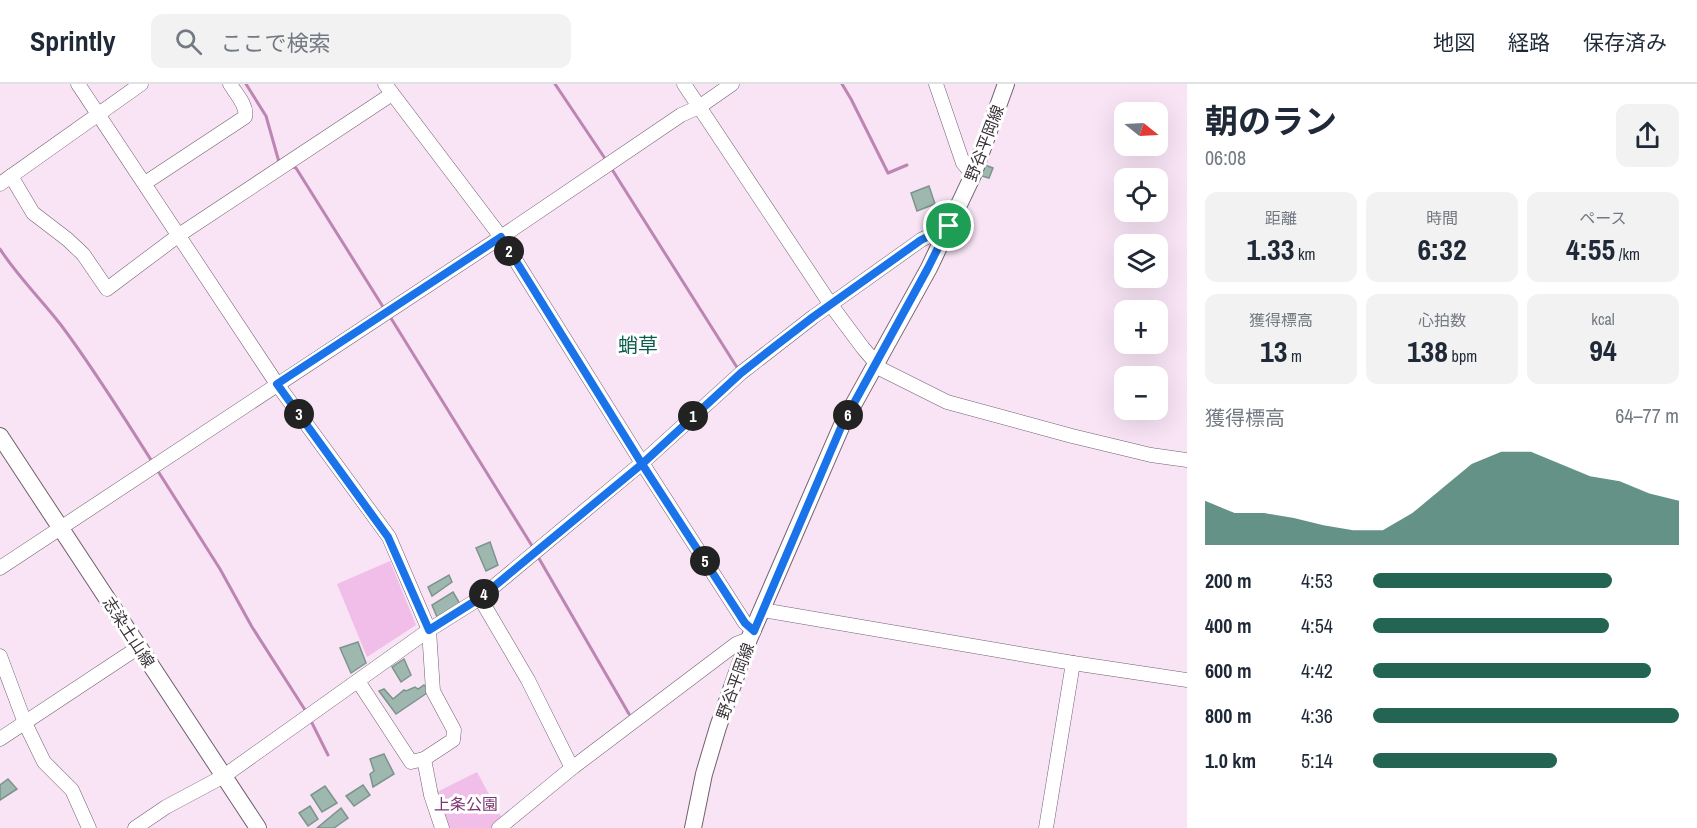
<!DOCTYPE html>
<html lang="ja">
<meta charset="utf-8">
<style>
:root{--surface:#fff;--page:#f2f2f3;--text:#1f2937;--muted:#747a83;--line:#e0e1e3;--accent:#246453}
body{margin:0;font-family:"Archivo Narrow","Noto Sans JP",sans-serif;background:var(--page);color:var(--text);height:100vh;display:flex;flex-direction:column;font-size:22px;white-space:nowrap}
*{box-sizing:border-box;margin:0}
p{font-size:20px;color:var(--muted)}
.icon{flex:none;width:33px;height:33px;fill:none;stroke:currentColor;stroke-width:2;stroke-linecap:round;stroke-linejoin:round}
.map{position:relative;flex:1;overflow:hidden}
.sheet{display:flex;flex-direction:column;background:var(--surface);width:510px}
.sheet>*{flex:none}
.needle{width:39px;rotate:108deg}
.fabs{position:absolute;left:1114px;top:18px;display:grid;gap:12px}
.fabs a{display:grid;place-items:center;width:54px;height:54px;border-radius:12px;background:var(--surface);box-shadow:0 6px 24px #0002;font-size:30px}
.pin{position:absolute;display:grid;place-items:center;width:51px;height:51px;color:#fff;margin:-26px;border:3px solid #fff;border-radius:50%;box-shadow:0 2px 6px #0007}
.km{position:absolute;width:30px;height:30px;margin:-15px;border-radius:50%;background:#222;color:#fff;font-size:16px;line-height:30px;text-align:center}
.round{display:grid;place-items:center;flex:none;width:63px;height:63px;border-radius:12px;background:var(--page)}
.summary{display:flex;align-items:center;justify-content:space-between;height:102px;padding:0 18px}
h1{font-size:33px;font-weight:700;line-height:45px}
.metrics{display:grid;grid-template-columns:repeat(3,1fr);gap:9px;height:102px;padding:6px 18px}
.metrics div{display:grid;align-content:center;border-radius:12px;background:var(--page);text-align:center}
.metrics b{font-size:30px;font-weight:700}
.metrics small{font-size:16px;font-weight:400}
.metrics p{font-size:16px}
.chart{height:168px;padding:12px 18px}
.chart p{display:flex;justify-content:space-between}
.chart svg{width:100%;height:108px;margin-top:6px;fill:var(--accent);opacity:.7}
ul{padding:0 18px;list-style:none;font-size:20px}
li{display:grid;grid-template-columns:96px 72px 1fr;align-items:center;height:45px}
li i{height:15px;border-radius:8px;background:var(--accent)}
header{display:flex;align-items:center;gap:36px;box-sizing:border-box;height:84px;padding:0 30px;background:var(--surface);border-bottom:2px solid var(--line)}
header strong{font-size:28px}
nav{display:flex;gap:33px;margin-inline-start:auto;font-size:21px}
.search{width:420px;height:54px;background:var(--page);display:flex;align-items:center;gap:15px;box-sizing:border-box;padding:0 21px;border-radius:12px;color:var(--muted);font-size:22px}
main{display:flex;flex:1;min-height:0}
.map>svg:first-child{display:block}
.green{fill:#f1bee9}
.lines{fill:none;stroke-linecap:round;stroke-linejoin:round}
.stream{stroke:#bc85b4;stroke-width:3}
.building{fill:#9fb8af;stroke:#7c948c;stroke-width:1.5}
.minor-casing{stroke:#71606e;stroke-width:15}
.major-casing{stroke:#71606e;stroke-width:18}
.minor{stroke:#fff;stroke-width:14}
.major{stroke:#fff;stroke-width:16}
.route-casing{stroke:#fff;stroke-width:12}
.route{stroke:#1a73e8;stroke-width:8}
.labels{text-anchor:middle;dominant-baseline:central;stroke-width:6;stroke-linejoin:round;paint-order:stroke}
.street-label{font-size:16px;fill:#393238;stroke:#fff}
.park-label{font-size:16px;fill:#7a3673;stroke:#fff}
.quarter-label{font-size:20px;fill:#095d4a;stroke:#fff}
</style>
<header>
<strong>Sprintly</strong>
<div class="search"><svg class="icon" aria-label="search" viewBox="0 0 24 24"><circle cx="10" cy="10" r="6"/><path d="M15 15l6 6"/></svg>ここで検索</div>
<nav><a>地図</a><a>経路</a><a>保存済み</a></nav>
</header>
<main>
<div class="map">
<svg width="1187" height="744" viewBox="0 0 1187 744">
<rect width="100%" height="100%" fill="#f8e4f5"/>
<!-- green -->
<g class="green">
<polygon points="390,477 416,541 367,573 337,500"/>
<polygon points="477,688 505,740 499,744 442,744 431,711"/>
</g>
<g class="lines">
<!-- stream -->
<g class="stream">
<polyline points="246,0 266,32 279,78 282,78"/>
<polyline points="555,0 606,76"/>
<polyline points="842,0 851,15 888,89 907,81"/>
<polyline points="291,82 296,84 385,226"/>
<polyline points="613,87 738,285"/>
<path d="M0 165C18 193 41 215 61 241 94 285 123 332 153 379"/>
<polyline points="389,231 534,465"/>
<polyline points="156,384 220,485 252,543 307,629"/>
<polyline points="537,471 629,630"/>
<polyline points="310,635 328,671"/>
</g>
</g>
<!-- building -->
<g class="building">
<polygon points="985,81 993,84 989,94 982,92"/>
<polygon points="929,102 935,120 917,127 911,109"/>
<polygon points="490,458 498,481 486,487 476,464"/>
<polygon points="449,491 452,498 432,512 428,503"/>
<polygon points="453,508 460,520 437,533 432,521"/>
<polygon points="358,558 366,579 351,589 340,564"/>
<polygon points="404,575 411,591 401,598 392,583"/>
<polygon points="424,601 430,607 396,630 379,607 384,605 393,615 404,606 406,607 415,603 418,605"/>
<polygon points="384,670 394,690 373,703 370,690 374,687 370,675"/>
<polygon points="8,695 17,705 0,716 0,701"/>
<polygon points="363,701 370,711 354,722 346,712"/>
<polygon points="325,702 337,719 322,728 311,711"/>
<polygon points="310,722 318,735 308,742 299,729"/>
<polygon points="341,724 348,734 334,744 317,744"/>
</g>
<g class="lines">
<!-- minor casing -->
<g class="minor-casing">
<g id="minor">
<polyline points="78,0 277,300 389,453 429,546 433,607 454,646 453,656 424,675 431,711 442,744"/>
<polyline points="385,0 501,153 642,379 745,539 754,547"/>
<polyline points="684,0 831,221 863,264 881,285 947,318 1072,352 1151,371 1187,376"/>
<polyline points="936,0 963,79 973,91"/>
<polyline points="11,92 33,129 67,155 83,170 107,205 179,151 392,10"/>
<path d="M145 99 245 33C248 22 236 10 230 0"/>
<polyline points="0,100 141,0"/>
<polyline points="0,484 501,153 681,31 699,23 732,0"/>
<polyline points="480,514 528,596 572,684"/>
<polyline points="762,526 1073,579 1187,596"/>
<polyline points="0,572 25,639 44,678 72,706 89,744"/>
<polyline points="358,597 411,678 424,675"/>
<polyline points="0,655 139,563"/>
<polyline points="135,744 166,723 224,692 429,546 480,514 642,379 741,289 813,233 921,156 949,142"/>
<polyline points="499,744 572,684 736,560 749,555"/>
<polyline points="1046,744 1073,579"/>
</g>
</g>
<!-- major casing -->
<g class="major-casing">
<g id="major">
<polyline points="0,352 258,744"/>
<polyline points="693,744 704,690 718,643 749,555 842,341 929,184 973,91 1006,0"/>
</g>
</g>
<!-- minor -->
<use href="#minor" class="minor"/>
<!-- major -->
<use href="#major" class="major"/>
</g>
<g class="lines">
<!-- route casing -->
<g class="route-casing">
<polyline id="route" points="949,142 921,156 813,233 774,263 741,289 642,380 501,153 277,300 388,453 429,546 480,514 642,380 745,539 754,547 842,341 928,184 949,142"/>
</g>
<!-- route -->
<use href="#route" class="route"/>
</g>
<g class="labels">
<!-- street labels -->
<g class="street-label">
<text transform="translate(984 59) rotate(-69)">野谷平岡線</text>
<text transform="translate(129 548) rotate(57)">志染土山線</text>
<text transform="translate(735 597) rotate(-70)">野谷平岡線</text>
</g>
<!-- park labels -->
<g class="park-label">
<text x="466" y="720">上条公園</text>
</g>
<!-- quarter labels -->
<g class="quarter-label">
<text x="638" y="260">蛸草</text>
</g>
</g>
</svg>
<div class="fabs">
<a><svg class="needle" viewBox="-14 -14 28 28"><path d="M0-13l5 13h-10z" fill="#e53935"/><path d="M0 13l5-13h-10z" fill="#747a83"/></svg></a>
<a><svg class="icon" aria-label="locate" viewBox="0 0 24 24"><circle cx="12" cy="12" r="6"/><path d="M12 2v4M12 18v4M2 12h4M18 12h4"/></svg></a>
<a><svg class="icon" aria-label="layers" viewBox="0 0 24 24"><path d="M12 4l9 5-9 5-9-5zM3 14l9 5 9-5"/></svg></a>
<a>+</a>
<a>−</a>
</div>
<div class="pin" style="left:949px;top:142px;background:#1e9e55"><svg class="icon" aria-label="arrive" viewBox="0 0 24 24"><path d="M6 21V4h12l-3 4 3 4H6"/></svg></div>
<b class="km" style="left:693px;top:332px">1</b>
<b class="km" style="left:509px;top:167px">2</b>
<b class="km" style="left:299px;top:330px">3</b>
<b class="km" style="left:484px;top:510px">4</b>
<b class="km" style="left:705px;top:477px">5</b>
<b class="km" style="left:848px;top:331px">6</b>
</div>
<section class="sheet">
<div class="summary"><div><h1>朝のラン</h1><p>06:08</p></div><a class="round"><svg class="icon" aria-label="share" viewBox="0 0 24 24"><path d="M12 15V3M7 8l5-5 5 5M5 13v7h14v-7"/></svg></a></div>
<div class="metrics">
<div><p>距離</p><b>1.33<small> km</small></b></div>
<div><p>時間</p><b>6:32</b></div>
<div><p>ペース</p><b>4:55<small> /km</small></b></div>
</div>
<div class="metrics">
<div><p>獲得標高</p><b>13<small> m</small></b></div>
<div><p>心拍数</p><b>138<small> bpm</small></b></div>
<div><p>kcal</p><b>94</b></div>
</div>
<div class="chart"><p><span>獲得標高</span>64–77 m</p>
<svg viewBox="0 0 160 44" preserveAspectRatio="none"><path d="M0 44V26L10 31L20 31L30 33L40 36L50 38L60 38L70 31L80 21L90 11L100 6L110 6L120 11L130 16L140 18L150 23L160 26V44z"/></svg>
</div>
<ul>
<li><b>200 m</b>4:53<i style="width:78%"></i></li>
<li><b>400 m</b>4:54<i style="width:77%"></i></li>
<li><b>600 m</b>4:42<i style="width:91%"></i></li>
<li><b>800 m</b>4:36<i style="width:100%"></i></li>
<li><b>1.0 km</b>5:14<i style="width:60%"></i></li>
</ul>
</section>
</main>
